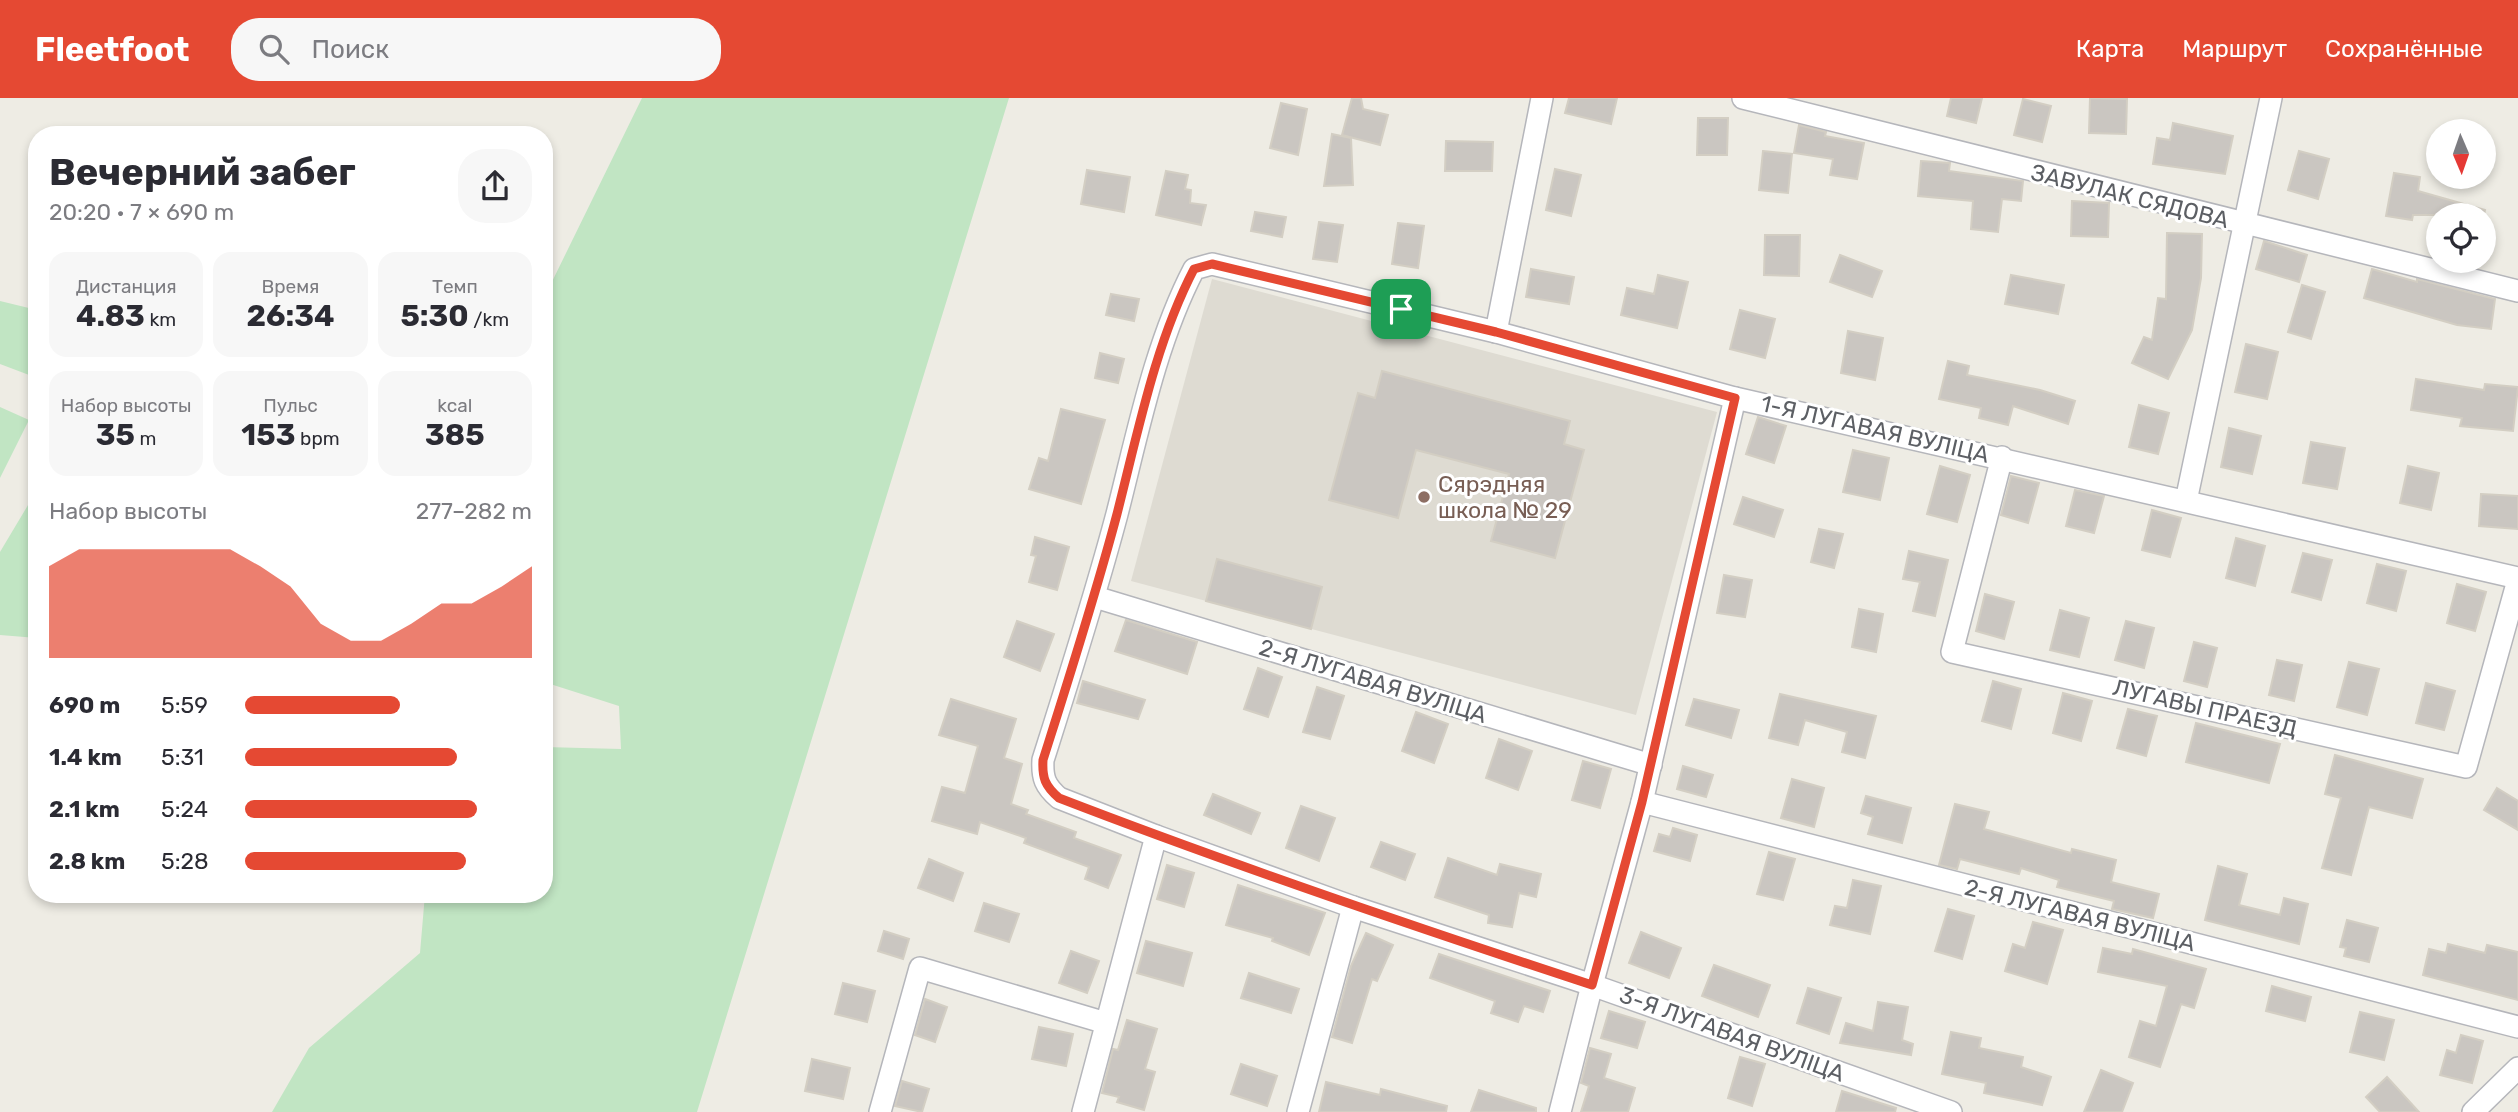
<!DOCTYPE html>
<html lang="ru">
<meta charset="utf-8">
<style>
:root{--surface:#fff;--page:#f7f7f7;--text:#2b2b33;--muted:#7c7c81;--accent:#e54933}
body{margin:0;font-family:Rubik,sans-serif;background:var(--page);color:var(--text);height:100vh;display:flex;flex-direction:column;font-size:26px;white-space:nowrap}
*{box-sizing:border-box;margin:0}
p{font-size:23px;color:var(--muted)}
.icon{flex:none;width:38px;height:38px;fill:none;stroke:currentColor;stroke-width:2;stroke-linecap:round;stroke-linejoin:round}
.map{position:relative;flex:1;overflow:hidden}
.panel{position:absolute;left:28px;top:28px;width:525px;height:777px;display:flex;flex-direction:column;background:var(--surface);border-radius:28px;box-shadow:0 4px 10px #0003}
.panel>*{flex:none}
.needle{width:46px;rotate:178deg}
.fabs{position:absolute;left:2426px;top:21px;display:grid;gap:14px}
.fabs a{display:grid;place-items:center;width:70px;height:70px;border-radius:50%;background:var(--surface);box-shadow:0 4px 10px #0003;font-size:35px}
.pin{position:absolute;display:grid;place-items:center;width:60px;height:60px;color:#fff;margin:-30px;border-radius:14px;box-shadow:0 4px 10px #0006}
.round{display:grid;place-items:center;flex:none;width:74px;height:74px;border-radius:28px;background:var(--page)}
.overview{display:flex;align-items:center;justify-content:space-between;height:119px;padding:0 21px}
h1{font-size:38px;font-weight:700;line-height:52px}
.stats{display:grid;grid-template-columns:repeat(3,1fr);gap:10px;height:119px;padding:7px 21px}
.stats div{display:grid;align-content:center;border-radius:18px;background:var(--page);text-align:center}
.stats b{font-size:30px;font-weight:700}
.stats small{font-size:19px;font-weight:400}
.stats p{font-size:19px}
.chart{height:196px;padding:14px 21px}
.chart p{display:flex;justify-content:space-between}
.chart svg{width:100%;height:126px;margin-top:7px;fill:var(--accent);opacity:.7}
ul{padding:0 21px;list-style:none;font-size:23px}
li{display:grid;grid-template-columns:112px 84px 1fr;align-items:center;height:52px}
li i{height:18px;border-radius:9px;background:var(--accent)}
header{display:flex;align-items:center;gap:42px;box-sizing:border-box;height:98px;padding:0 35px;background:var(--accent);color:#fff}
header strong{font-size:33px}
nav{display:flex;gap:38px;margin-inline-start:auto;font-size:24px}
.search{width:490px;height:63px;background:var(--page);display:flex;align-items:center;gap:18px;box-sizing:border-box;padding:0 24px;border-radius:28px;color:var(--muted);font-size:26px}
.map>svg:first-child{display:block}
.education{fill:#dedbd2}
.green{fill:#c1e5c3}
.building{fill:#cac6c1;stroke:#d3cec3;stroke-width:2}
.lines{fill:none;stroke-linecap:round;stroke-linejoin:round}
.street-casing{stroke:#b5b6bb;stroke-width:24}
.street{stroke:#fff;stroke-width:21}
.route-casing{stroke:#fff;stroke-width:14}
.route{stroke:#e54933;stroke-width:9}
.education-dot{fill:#8d6e63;stroke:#fff;stroke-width:2.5}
.labels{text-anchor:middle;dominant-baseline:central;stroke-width:6;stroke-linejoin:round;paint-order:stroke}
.street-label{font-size:23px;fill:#5c5f64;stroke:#fff}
.education-label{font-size:23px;fill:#785e54;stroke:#fff;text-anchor:start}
</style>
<header>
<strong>Fleetfoot</strong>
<div class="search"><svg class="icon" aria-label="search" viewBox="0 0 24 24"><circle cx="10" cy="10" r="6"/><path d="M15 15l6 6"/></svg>Поиск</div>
<nav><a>Карта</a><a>Маршрут</a><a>Сохранённые</a></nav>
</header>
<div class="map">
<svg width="2518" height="1014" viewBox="0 0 2518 1014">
<rect width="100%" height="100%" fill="#eeece4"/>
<!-- education -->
<polygon class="education" points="1212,181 1717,314 1636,617 1131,483"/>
<!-- green -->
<g class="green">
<polygon points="642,0 1009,0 697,1014 272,1014 309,950 420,855 425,796 544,796 544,649 621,651 619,608 544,584 544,200"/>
<polygon points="0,203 37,212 37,280 0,266"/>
<polygon points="0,309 29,322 0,380"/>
<polygon points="37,392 37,540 0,537 0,454"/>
</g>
<!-- building -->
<g class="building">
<polygon points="1352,0 1361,0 1363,11 1388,17 1380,47 1342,37"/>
<polygon points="1569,0 1617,0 1611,26 1565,15"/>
<polygon points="1951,0 1982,0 1976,25 1947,18"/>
<polygon points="2090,0 2127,1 2126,36 2089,35"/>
<polygon points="2023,1 2051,8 2042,44 2014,37"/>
<polygon points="1281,5 1307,11 1298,57 1270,50"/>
<polygon points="1698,20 1728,20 1727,57 1697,57"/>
<polygon points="2173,25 2233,38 2225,76 2153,66 2157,40 2170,42"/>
<polygon points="1799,27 1826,34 1825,38 1864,45 1857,81 1830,77 1833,61 1794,55"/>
<polygon points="1332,36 1351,40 1353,87 1324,88"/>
<polygon points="1446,43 1493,44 1492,73 1445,73"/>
<polygon points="1763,53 1792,56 1788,95 1759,92"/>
<polygon points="2299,53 2329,61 2318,101 2288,92"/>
<polygon points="1921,63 1950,65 1949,73 2023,83 2021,103 2002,101 1998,134 1971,131 1973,103 1918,98"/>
<polygon points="1555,71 1581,77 1571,118 1546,112"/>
<polygon points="1087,72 1130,79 1124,114 1081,106"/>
<polygon points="1166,73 1188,77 1185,91 1191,92 1190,105 1206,107 1201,127 1156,117"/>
<polygon points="2394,75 2420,79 2418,93 2485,112 2484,117 2413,117 2412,122 2386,118"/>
<polygon points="2072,103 2109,105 2108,139 2071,138"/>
<polygon points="1255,114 1286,119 1282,139 1251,133"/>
<polygon points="1319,124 1343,127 1337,164 1313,161"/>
<polygon points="1398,125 1424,128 1418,170 1392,166"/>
<polygon points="2167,135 2202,136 2201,180 2192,232 2168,281 2132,265 2144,239 2152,242 2158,200 2166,201"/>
<polygon points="1765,137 1800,137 1799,178 1764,177"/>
<polygon points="2264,143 2307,157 2299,184 2256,171"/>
<polygon points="1840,157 1882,173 1872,199 1830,184"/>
<polygon points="1531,171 1574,179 1569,206 1526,199"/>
<polygon points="2372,171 2417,184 2417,181 2495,201 2491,231 2457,227 2364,200"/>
<polygon points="1658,177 1688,184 1677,230 1621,217 1627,190 1654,196"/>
<polygon points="2011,177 2064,187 2058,216 2005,206"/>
<polygon points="2302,187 2325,194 2311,241 2288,234"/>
<polygon points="1111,196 1139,201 1134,223 1106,217"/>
<polygon points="1740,212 1775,221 1765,260 1730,251"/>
<polygon points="1848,233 1883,240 1875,282 1841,275"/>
<polygon points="2246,246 2278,254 2267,301 2235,294"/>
<polygon points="1100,255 1124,261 1118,285 1095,280"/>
<polygon points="1948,263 1969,268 1967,277 2040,292 2075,303 2068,326 2013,308 2008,327 1979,320 1981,310 1939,301"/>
<polygon points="1382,273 1570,323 1564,346 1584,352 1555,460 1491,443 1509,376 1416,352 1398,420 1329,402 1358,295 1375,300"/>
<polygon points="2416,281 2484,292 2485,286 2518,289 2513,333 2460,328 2462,320 2411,312"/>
<polygon points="2139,307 2169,315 2158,356 2129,349"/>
<polygon points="1061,311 1105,322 1081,406 1029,391 1039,360 1048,363"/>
<polygon points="1758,319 1786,328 1774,365 1746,356"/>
<polygon points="2229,330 2261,338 2252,376 2221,369"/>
<polygon points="2311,344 2345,350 2337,391 2303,385"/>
<polygon points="1853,352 1889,360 1880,402 1843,394"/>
<polygon points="1940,368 1970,377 1957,424 1927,416"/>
<polygon points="2408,368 2439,375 2431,412 2400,405"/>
<polygon points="2011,378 2039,385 2028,425 2001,417"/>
<polygon points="2075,392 2104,398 2094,435 2066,428"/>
<polygon points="2481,396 2518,398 2518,431 2479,428"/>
<polygon points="1743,399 1783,412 1774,439 1734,426"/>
<polygon points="2152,412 2181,420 2170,459 2142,452"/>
<polygon points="1819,431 1843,436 1834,470 1811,464"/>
<polygon points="1035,439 1069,449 1057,492 1029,484 1036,458 1031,457"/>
<polygon points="2236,440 2265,448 2255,488 2226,480"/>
<polygon points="1909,453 1948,462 1935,518 1913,513 1920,484 1903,481"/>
<polygon points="2303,455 2332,462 2321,502 2292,494"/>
<polygon points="1217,461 1322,489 1311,531 1206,503"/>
<polygon points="2377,466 2406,473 2396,513 2367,505"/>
<polygon points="1724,477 1752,482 1745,519 1717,515"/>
<polygon points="2457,486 2486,494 2475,533 2447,525"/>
<polygon points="1985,496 2014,504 2004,541 1976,533"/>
<polygon points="1859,511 1883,516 1876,554 1852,549"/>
<polygon points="2060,512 2089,520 2079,559 2050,552"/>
<polygon points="1126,522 1197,544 1187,576 1115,553"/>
<polygon points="1017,523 1054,536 1040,573 1004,559"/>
<polygon points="2126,523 2154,530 2144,570 2115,562"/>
<polygon points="2194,544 2217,550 2207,589 2184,583"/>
<polygon points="2277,562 2302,567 2294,603 2269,597"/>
<polygon points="2349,564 2379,571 2367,617 2337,609"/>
<polygon points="1258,570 1282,579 1268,619 1244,611"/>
<polygon points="1083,583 1145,602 1138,621 1077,605"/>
<polygon points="1993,583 2021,591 2011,631 1982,623"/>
<polygon points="2426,585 2455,593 2444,632 2416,625"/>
<polygon points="1317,589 1344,598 1330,641 1303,634"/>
<polygon points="2063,595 2092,603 2081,643 2053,635"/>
<polygon points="1780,596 1876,618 1865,660 1842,654 1847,634 1805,622 1798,647 1769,640"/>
<polygon points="951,601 1016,621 1004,660 1022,666 1011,706 1028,712 1026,716 1076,734 1074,740 1121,757 1108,790 1085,781 1089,769 1024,745 1026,740 980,724 977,736 932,723 942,689 965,695 978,648 939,637"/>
<polygon points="1694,601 1739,612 1731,640 1686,627"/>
<polygon points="2128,611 2157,618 2146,658 2117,650"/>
<polygon points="1416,614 1448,626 1434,665 1402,653"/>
<polygon points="2196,625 2280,646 2269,685 2186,664"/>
<polygon points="1499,641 1532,653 1518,692 1486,680"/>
<polygon points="2335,657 2423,681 2412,720 2369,709 2351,777 2322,770 2341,700 2325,696"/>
<polygon points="1583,663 1611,671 1600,710 1572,702"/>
<polygon points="1683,668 1713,677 1706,699 1677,691"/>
<polygon points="1792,681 1824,690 1814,729 1781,720"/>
<polygon points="2497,690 2518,703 2518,732 2484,712"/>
<polygon points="1213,696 1260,715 1251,736 1204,717"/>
<polygon points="1866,698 1911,710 1902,745 1868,736 1873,719 1861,715"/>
<polygon points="1955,706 1989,714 1984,731 2071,755 2072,751 2116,762 2111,784 2159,796 2153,820 2112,811 2114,803 2057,789 2059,782 2021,770 2019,776 1960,761 1957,771 1939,767"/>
<polygon points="1301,708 1335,720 1319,763 1286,750"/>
<polygon points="1673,730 1697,737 1690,763 1654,753 1659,736 1670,739"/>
<polygon points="1381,744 1415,756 1405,782 1371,769"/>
<polygon points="1769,754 1795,761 1783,802 1757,796"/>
<polygon points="1448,760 1497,777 1500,766 1541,776 1536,799 1519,795 1512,829 1488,825 1489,817 1435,799"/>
<polygon points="929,761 963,775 953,803 918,790"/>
<polygon points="1167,767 1194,775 1184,809 1157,801"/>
<polygon points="2218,768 2247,776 2239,807 2280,817 2284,800 2308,806 2299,846 2205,822"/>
<polygon points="1853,782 1881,788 1870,836 1830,827 1835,808 1847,810"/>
<polygon points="1238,787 1325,815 1309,857 1272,843 1273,840 1226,827"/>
<polygon points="984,805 1019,816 1009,844 975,833"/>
<polygon points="1948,811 1974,818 1962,861 1935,853"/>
<polygon points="2347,822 2378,830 2369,864 2344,858 2346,850 2340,849"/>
<polygon points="2033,824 2063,832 2047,886 2005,873 2013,846 2025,850"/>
<polygon points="884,833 909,841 903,861 878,853"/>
<polygon points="1641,834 1681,850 1669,880 1629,865"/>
<polygon points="1366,835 1393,847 1377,883 1372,881 1352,945 1332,939 1351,868"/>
<polygon points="1146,843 1192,855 1183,888 1137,875"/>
<polygon points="2448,846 2485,855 2487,847 2518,854 2518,902 2423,877 2429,851 2446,855"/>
<polygon points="2103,850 2132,856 2133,851 2206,871 2194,910 2181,906 2160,969 2129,959 2140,923 2156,928 2167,888 2098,874"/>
<polygon points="1071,853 1099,863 1087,895 1059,885"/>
<polygon points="1439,856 1550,893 1543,914 1524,908 1518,924 1491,915 1495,903 1430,880"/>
<polygon points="1714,867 1770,887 1758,919 1702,898"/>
<polygon points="1249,875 1299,891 1291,915 1241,900"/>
<polygon points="843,885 875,893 867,924 835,916"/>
<polygon points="2272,888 2311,899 2305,923 2266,913"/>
<polygon points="1808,890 1841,900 1829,936 1797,925"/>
<polygon points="925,901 947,909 935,944 915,937"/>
<polygon points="1878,904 1908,909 1902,942 1913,946 1911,957 1840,945 1846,925 1873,933"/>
<polygon points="1609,913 1645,924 1637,950 1601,940"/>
<polygon points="2360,914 2394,922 2384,962 2350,954"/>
<polygon points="1127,922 1157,931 1145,971 1155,974 1144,1012 1117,1004 1119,999 1102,995 1113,951 1118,952"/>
<polygon points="1039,929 1073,936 1066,968 1032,961"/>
<polygon points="1951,934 1981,940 1979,950 2023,959 2021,969 2051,979 2042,1007 1984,995 1986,985 1942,976"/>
<polygon points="2461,937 2483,943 2472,985 2440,977 2447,952 2456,955"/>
<polygon points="1590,950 1611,956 1604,980 1635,990 1628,1014 1581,1014 1589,988 1581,985"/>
<polygon points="1740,959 1765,966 1752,1008 1728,1000"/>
<polygon points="812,961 850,970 843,1001 805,993"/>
<polygon points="1241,966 1277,978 1267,1008 1231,996"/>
<polygon points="2101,972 2133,985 2122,1014 2084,1014"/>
<polygon points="2387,979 2419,1014 2380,1014 2366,999"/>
<polygon points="902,983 929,991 922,1014 895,1008"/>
<polygon points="1326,984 1380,997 1381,991 1447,1008 1446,1014 1319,1014"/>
<polygon points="1479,992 1536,1010 1536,1014 1471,1014"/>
<polygon points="1842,993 1896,1010 1895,1014 1836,1014"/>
</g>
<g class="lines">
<!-- street casing -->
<g class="street-casing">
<g id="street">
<polyline points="1743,0 2518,193"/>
<polyline points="1496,234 1542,0"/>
<polyline points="2002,359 1952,554 2466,669 2518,482"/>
<polyline points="2186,403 2271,0"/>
<polyline points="1095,499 1651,667"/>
<polyline points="1642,704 2518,929"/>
<polyline points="1156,738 1353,809 1592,887 1951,1014"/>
<polyline points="880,1014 920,870 1106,925"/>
<path d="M1083 1014 1156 738 1059 700C1045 688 1042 680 1043 662 1069 580 1095 499 1117 416 1138 334 1155 246 1194 171L1212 166 1496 234 1735 300 2518 480"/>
<polyline points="1298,1014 1353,809"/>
<polyline points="1560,1014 1592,887 1642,704 1735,300"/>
<polyline points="2473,1014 2518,970"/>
</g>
</g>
<!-- street -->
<use href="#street" class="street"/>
</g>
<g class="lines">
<!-- route casing -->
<g class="route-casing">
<path id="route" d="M1212 166 1496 234 1735 300 1642 704 1592 887C1412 828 1235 768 1059 700 1045 688 1042 680 1043 662 1069 580 1095 499 1117 416 1138 334 1155 246 1194 171Z"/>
</g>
<!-- route -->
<use href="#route" class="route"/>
</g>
<!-- markers -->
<circle class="education-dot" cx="1424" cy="399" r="7"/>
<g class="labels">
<!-- street labels -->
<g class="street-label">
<text transform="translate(2130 98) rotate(14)">ЗАВУЛАК СЯДОВА</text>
<text transform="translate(1875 331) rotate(13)">1-Я ЛУГАВАЯ ВУЛІЦА</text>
<text transform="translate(1373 583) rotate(17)">2-Я ЛУГАВАЯ ВУЛІЦА</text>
<text transform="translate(2205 610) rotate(13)">ЛУГАВЫ ПРАЕЗД</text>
<text transform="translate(2080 817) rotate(14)">2-Я ЛУГАВАЯ ВУЛІЦА</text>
<text transform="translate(1732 936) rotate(20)">3-Я ЛУГАВАЯ ВУЛІЦА</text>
</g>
<!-- education labels -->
<g class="education-label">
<text x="1438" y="386">Сярэдняя<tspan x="1438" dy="26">школа № 29</tspan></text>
</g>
</g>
</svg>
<div class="fabs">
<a><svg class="needle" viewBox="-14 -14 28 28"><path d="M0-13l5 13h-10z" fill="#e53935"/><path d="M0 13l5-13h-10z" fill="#7c7c81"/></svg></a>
<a><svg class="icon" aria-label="locate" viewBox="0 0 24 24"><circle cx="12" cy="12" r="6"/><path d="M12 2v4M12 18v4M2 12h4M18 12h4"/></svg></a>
</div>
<div class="pin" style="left:1401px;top:211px;background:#1e9e55"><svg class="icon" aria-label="arrive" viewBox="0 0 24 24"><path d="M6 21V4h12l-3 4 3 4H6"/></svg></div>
<section class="panel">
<div class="overview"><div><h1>Вечерний забег</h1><p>20:20 · 7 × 690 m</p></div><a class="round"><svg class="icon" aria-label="share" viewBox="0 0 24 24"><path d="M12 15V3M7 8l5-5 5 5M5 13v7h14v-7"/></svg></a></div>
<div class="stats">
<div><p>Дистанция</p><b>4.83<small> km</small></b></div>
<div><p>Время</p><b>26:34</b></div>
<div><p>Темп</p><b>5:30<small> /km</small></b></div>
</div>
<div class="stats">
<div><p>Набор высоты</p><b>35<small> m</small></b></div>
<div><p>Пульс</p><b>153<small> bpm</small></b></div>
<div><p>kcal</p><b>385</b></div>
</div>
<div class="chart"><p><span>Набор высоты</span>277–282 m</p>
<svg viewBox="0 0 160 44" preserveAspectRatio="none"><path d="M0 44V12L10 6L20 6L30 6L40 6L50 6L60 6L70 12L80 19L90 32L100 38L110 38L120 32L130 25L140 25L150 19L160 12V44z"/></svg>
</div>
<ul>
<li><b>690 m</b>5:59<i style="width:54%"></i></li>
<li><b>1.4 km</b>5:31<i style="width:74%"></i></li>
<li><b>2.1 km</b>5:24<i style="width:81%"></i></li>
<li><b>2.8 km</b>5:28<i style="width:77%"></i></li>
</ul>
</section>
</div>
